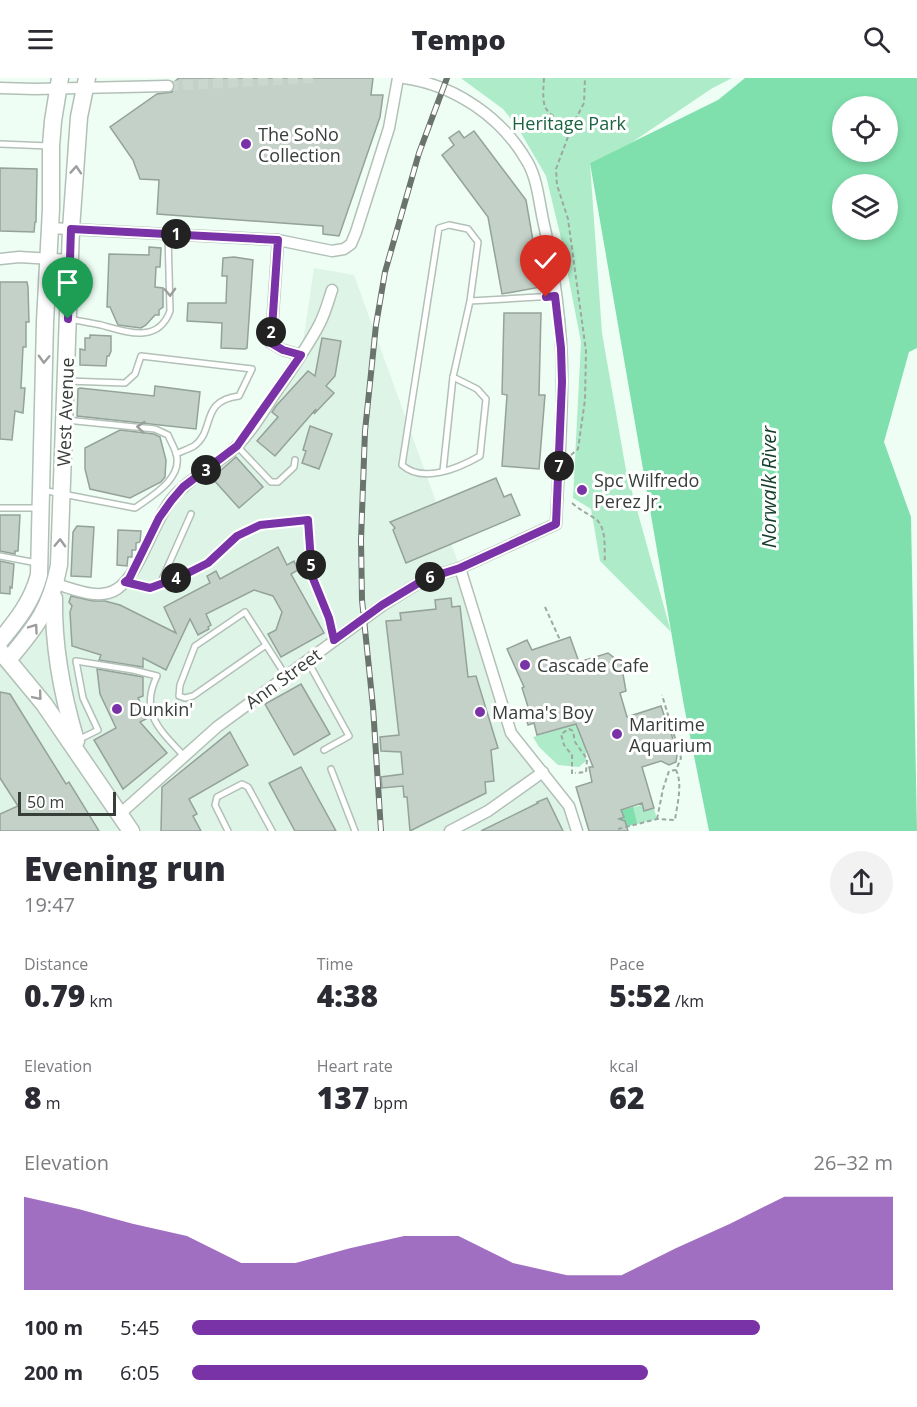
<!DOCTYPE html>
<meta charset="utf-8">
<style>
:root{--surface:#fff;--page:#f2f2f3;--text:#2b2b33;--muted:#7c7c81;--accent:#7a33a7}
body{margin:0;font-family:"Open Sans",sans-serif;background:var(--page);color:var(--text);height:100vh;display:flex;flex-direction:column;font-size:22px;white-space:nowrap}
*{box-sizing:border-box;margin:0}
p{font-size:20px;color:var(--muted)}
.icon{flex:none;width:33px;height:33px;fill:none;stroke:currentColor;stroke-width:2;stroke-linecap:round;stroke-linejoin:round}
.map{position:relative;height:753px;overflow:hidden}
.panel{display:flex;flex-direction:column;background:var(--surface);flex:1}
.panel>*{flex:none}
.buttons{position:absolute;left:832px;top:18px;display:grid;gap:12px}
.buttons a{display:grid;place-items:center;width:66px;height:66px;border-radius:50%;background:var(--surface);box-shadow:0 3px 9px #0003;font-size:30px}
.scale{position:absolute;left:18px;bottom:15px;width:98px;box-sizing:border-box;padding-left:6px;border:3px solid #373d39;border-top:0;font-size:16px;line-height:21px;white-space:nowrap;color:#373d39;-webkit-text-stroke:4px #fff;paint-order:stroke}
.pin{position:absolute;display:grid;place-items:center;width:51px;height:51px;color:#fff;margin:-62px -26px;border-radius:50% 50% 50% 0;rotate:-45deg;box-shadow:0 0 6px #0007}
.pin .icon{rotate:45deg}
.km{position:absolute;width:30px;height:30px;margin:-15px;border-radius:50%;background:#222;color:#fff;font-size:16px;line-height:30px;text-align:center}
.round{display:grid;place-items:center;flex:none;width:63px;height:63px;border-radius:32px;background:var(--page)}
.head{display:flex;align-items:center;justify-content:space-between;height:102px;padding:0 24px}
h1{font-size:33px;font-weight:800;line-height:45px}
.metrics{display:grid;grid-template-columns:repeat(3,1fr);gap:9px;height:102px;padding:6px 24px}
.metrics div{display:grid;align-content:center}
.metrics b{font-size:30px;font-weight:800}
.metrics small{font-size:16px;font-weight:400}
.metrics p{font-size:16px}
.chart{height:168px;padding:12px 24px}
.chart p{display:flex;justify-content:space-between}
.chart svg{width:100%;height:108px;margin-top:6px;fill:var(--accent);opacity:.7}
ul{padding:0 24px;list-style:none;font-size:20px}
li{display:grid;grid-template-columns:96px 72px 1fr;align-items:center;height:45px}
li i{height:15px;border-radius:8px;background:var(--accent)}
header{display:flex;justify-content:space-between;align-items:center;height:78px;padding:0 24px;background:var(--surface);font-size:27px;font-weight:800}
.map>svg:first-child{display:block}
.built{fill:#def4e6}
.green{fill:#aeecc9}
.water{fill:#7fe0ad;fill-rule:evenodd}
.building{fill:#c3d1c8;stroke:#94a29a;stroke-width:1.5}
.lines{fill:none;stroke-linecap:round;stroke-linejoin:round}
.minor-tunnel{stroke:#cad7cf;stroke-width:10;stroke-dasharray:10 5;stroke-linecap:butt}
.service-casing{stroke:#b2c0b8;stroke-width:8}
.minor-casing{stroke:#b2c0b8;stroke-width:13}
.primary-casing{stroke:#b2c0b8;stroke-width:19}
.path{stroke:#9da8a2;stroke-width:2;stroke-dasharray:4.5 3;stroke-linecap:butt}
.service{stroke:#fff;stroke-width:5}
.minor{stroke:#fff;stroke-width:10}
.primary{stroke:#fff;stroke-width:16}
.rail-casing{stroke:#6a736d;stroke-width:6}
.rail{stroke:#fff;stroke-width:4;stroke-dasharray:11;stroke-linecap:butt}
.oneway{stroke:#9b9e9c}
.route-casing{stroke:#fff;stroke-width:12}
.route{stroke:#7a33a7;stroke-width:8}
.poi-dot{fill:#7a33a7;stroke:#fff;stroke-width:2}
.labels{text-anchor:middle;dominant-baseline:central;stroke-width:6;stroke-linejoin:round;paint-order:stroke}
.park-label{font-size:18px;fill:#1b6342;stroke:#fff}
.poi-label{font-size:18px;fill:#373d39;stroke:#fff;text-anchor:start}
.street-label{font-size:18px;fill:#373d39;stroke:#fff}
.water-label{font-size:20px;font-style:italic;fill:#153f2a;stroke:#fff}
</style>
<header><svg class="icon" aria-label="menu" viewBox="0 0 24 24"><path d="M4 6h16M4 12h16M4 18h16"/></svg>Tempo<svg class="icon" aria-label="search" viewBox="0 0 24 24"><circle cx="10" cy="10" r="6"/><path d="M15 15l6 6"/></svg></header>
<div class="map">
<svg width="917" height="753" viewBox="0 0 917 753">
<rect width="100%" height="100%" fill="#effef5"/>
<!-- built -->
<polygon class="built" points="314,190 354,197 460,490 511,655 569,728 577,753 0,753 0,580 45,518 47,505 93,516 116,512 171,423 237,368 301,277"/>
<!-- green -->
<g class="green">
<polygon points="462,0 732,0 711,11 631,65 590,85 602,255 626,392 671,554 600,483 591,431 573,420 581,264 560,156 546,98 518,50 503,31 462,1"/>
<polygon points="577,646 586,673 586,683 579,689 558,687 539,669 533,659"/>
<polygon points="652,724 657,741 618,751 613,735"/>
</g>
<!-- water -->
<g class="water">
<path d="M745 0H917V270L909 274 884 364 911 439 917 753H709L684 628 590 85 718 22ZM843 28H888V74H843ZM843 106H888V152H843Z"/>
<polygon points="633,729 637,745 618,751 613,735"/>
</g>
<!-- building -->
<g class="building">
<polygon points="179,0 373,0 371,17 383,17 380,39 339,158 323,156 323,148 157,136 159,102 140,101 133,82 110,49 157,16 172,14 175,8 174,4"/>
<polygon points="459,53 464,60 474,53 526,122 541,209 502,216 488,139 442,77 454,67 449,60"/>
<polygon points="0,90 37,91 36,144 35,144 34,154 0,153"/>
<polygon points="149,169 161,170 160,189 156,189 155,209 163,210 163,229 159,232 159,237 155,237 146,247 141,250 118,247 110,229 107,229 109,176 149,177"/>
<polygon points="234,179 253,182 247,270 245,271 221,270 222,245 187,243 188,225 226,225 227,198 222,198 223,180"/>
<polygon points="0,204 27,204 28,209 29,244 26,244 26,269 23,269 21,310 25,310 23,335 15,333 12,362 0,361"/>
<polygon points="504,235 541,235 539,317 545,317 539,391 502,388 507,317 502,316"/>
<polygon points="90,257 111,258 111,273 109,278 107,278 106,288 80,287 80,271 85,272 85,260 90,260"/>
<polygon points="322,260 341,263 335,298 326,308 334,315 314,336 316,331 275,378 257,363 278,339 272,334 276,328 308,293 315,298"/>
<polygon points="155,308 200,314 196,351 77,338 78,311 80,310 154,318"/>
<polygon points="310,348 332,356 319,391 302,385 306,373 303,372"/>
<polygon points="120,352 154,356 160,359 166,382 165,399 161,404 130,420 90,411 85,391 85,370"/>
<polygon points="236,379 263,409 239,430 212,400"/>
<polygon points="496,400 504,419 511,416 520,437 406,485 393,452 395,450 390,444"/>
<polygon points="0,437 20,437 18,473 15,473 15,476 0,473"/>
<polygon points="77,448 94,449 91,499 71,498 73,454"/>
<polygon points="118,452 141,453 140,464 136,465 136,472 132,472 132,479 128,479 127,488 117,487"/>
<polygon points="278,469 287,487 294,483 298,492 291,496 324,555 281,579 268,556 276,552 282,534 273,518 254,512 206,536 211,547 208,549 209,551 198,557 190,541 166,592 143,580 143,589 99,582 101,577 72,568 70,534 72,528 69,524 71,518 93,523 105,523 120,527 176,555 164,529 210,505 207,498 216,493 220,501"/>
<polygon points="0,483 14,486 12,510 10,509 10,516 0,515"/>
<polygon points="451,520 452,529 460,528 468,599 476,598 498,670 491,672 494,703 485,704 486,715 410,753 407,719 404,719 403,708 382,710 381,699 403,696 401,674 381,673 380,659 399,657 386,543 401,542 400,535 436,531 435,522"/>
<polygon points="570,559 579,584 608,575 621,585 626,613 620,615 627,639 661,628 666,643 670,650 677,677 676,684 669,687 661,683 642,689 654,730 644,733 642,725 621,732 624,739 619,741 625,743 628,753 589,753 576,709 592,704 589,689 593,689 576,646 537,657 534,645 528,647 525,636 530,635 522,610 524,609 507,571 527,562 532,572"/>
<polygon points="97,591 143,599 143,618 138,620 148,640 140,644 167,675 123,711 94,662 116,650 100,616"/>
<polygon points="301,606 330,656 294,677 265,626"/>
<polygon points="0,614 10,616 66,706 69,704 99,753 0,753 0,736 18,728 0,700"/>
<polygon points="230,654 248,687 189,721 197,736 193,738 201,753 161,753 162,709"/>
<polygon points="301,689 336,753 295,753 269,705"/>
<polygon points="547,720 563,753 481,753 538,725 537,724"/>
</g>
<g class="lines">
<!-- minor-tunnel -->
<polyline class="minor-tunnel" points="168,8 314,0"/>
<!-- service casing -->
<g class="service-casing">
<g id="service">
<polyline points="0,66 49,68"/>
<path d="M470 223 453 299 477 311 486 321 480 378C459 390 423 406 402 387L439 150 449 147 468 151 478 164 470 223 555 218"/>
<path d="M69 241C80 243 91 245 101 247 127 254 158 266 170 233L168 156"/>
<path d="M67 303 125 305 135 296 141 278 252 291 239 318C199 323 216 352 194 368 189 371 182 373 176 376"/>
<polyline points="237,368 271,404 278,404 294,389 295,382"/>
<polyline points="443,393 453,299"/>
<path d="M42 412 135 430C152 418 184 400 176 375 174 369 170 362 168 357L155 351 66 342"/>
<polyline points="0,430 39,430"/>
<polyline points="0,478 37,485"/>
<polyline points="125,505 150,510 180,499 208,485 237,458 260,447 308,442 312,498 329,540 334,562"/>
<polyline points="160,506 191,436"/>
<polyline points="266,567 193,618 185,620 179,618 180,607 195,568 245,534 286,598"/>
<polyline points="307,582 349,658 324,672"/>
<path d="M78 662 98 652 83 620 76 583 133 592 157 598C139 635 160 652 184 678"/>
<polyline points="331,691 355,753"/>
<polyline points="228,753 215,727 217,719 242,706 248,709 272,753"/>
</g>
</g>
<!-- minor casing -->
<g class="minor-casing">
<g id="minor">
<polyline points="0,10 35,11 168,8"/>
<polyline points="50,150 278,162 332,173 344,171 351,166 356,154 389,50 398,0"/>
<polyline points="278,162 271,265 283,272 301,277"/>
<polyline points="0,181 19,179 70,182"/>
<polyline points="460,490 511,655 569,728 577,753"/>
<path d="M56 506C74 511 99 523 117 511 140 496 152 446 171 422 189 399 217 388 238 367 251 354 262 336 272 320 288 296 306 272 319 247 325 236 328 224 332 212"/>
<path d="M121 735 217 649 383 527 425 501 460 490 556 446C558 399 562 351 562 305 563 255 554 190 543 142 539 123 537 101 528 85 503 40 455 7 404 0"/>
<polyline points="450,753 488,733 543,694"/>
</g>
</g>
<!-- primary casing -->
<g class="primary-casing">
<g id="primary">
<path d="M54 520C53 570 62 616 76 663"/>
<path d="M0 563C17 542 32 524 39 497L45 244 51 131V68L53 43 60 0"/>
<polyline points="1,574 44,626 131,753"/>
<path d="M8 582C36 549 51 530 59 487L71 151 79 39 87 0"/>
</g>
</g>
<!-- path -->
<g class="path">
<path d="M544 0C542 31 542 35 572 47"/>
<polyline points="571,377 578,371 585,322 586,273 568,141 557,107 556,91 572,48 584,25 585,0"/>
<path d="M572 425C581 433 589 436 597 442 607 452 604 472 605 485"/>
<polyline points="545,529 560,562"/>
<polyline points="572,696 572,677 564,667 561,656 569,651 573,653 575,664 587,681 586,694 575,695"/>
<polyline points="657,741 663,711 669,693 676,692"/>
<path d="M618 751 657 741 675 742C677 727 683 706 676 692L681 680 662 617"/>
</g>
<!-- service -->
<use href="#service" class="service"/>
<!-- minor -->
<use href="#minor" class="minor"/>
<!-- primary -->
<use href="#primary" class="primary"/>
<!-- rail casing -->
<g class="rail-casing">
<polyline id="rail" points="381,753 373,629 362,522 361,462 365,353 376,247 385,194 419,75 447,0"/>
</g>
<!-- rail -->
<use href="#rail" class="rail"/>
</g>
<!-- one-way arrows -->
<defs><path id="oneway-chevron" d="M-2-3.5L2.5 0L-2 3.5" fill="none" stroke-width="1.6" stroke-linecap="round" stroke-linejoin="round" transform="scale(1.5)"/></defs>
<g class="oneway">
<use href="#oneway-chevron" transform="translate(76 92) rotate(-86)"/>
<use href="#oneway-chevron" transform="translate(170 214) rotate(88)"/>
<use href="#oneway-chevron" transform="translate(44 281) rotate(92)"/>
<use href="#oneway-chevron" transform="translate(141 349) rotate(-174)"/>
<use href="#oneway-chevron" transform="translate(60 465) rotate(-88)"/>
<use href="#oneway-chevron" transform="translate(34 550) rotate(-55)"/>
<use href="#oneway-chevron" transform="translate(38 618) rotate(50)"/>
</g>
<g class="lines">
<!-- route casing -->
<g class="route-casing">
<polyline id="route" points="68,241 71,151 278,162 271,265 283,272 301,277 237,368 183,409 171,423 159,440 129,501 125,504 150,510 180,499 208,485 237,458 260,447 308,442 312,498 329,540 334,562 382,527 425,501 460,490 556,446 562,304 561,270 555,218 546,219"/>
</g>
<!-- route -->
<use href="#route" class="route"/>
</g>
<!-- markers -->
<g class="poi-dot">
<circle cx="246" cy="66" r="6"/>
<circle cx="582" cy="412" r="6"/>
<circle cx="525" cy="587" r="6"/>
<circle cx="117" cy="631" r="6"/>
<circle cx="480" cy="634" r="6"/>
<circle cx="617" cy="656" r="6"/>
</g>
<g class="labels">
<!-- park labels -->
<g class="park-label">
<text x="569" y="45">Heritage Park</text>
</g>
<!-- poi labels -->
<g class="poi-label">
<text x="258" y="56">The SoNo<tspan x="258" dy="21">Collection</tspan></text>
<text x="594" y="402">Spc Wilfredo<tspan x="594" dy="21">Perez Jr.</tspan></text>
<text x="537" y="587">Cascade Cafe</text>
<text x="129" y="631">Dunkin'</text>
<text x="492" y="634">Mama's Boy</text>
<text x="629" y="646">Maritime<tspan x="629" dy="21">Aquarium</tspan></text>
</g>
<!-- street labels -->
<g class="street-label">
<text transform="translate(65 334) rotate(-88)">West Avenue</text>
<text transform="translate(283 600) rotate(-36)">Ann Street</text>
</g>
<!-- water labels -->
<g class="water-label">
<text transform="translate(768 409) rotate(-90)">Norwalk River</text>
</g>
</g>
</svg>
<div class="buttons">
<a><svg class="icon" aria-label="locate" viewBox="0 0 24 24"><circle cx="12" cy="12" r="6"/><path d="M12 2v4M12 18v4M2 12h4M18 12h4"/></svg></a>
<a><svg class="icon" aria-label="layers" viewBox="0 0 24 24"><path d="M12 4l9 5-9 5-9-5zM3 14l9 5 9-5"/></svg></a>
</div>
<div class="scale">50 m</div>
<div class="pin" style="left:68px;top:241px;background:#1e9e55"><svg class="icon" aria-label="arrive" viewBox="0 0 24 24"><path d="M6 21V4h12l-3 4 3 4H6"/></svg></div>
<div class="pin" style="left:546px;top:219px;background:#d93025"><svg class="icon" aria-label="check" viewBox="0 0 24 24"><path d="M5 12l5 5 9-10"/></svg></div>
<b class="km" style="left:176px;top:156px">1</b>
<b class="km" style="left:271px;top:254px">2</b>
<b class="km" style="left:206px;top:392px">3</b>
<b class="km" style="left:176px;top:500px">4</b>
<b class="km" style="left:311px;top:487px">5</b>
<b class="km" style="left:430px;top:499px">6</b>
<b class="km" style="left:559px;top:388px">7</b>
</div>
<section class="panel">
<div class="head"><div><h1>Evening run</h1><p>19:47</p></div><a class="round"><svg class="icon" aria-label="share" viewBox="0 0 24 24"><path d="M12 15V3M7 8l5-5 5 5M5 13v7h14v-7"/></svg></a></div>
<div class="metrics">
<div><p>Distance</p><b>0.79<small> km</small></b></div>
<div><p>Time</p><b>4:38</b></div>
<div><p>Pace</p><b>5:52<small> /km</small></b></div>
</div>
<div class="metrics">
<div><p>Elevation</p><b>8<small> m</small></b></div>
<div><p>Heart rate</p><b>137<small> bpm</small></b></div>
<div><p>kcal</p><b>62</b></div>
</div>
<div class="chart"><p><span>Elevation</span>26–32 m</p>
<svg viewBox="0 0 160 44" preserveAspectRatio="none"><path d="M0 44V6L10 11L20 17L30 22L40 33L50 33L60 27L70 22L80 22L90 33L100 38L110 38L120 27L130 17L140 6L150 6L160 6V44z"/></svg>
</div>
<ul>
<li><b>100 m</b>5:45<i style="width:81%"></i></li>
<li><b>200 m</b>6:05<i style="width:65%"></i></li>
</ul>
</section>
